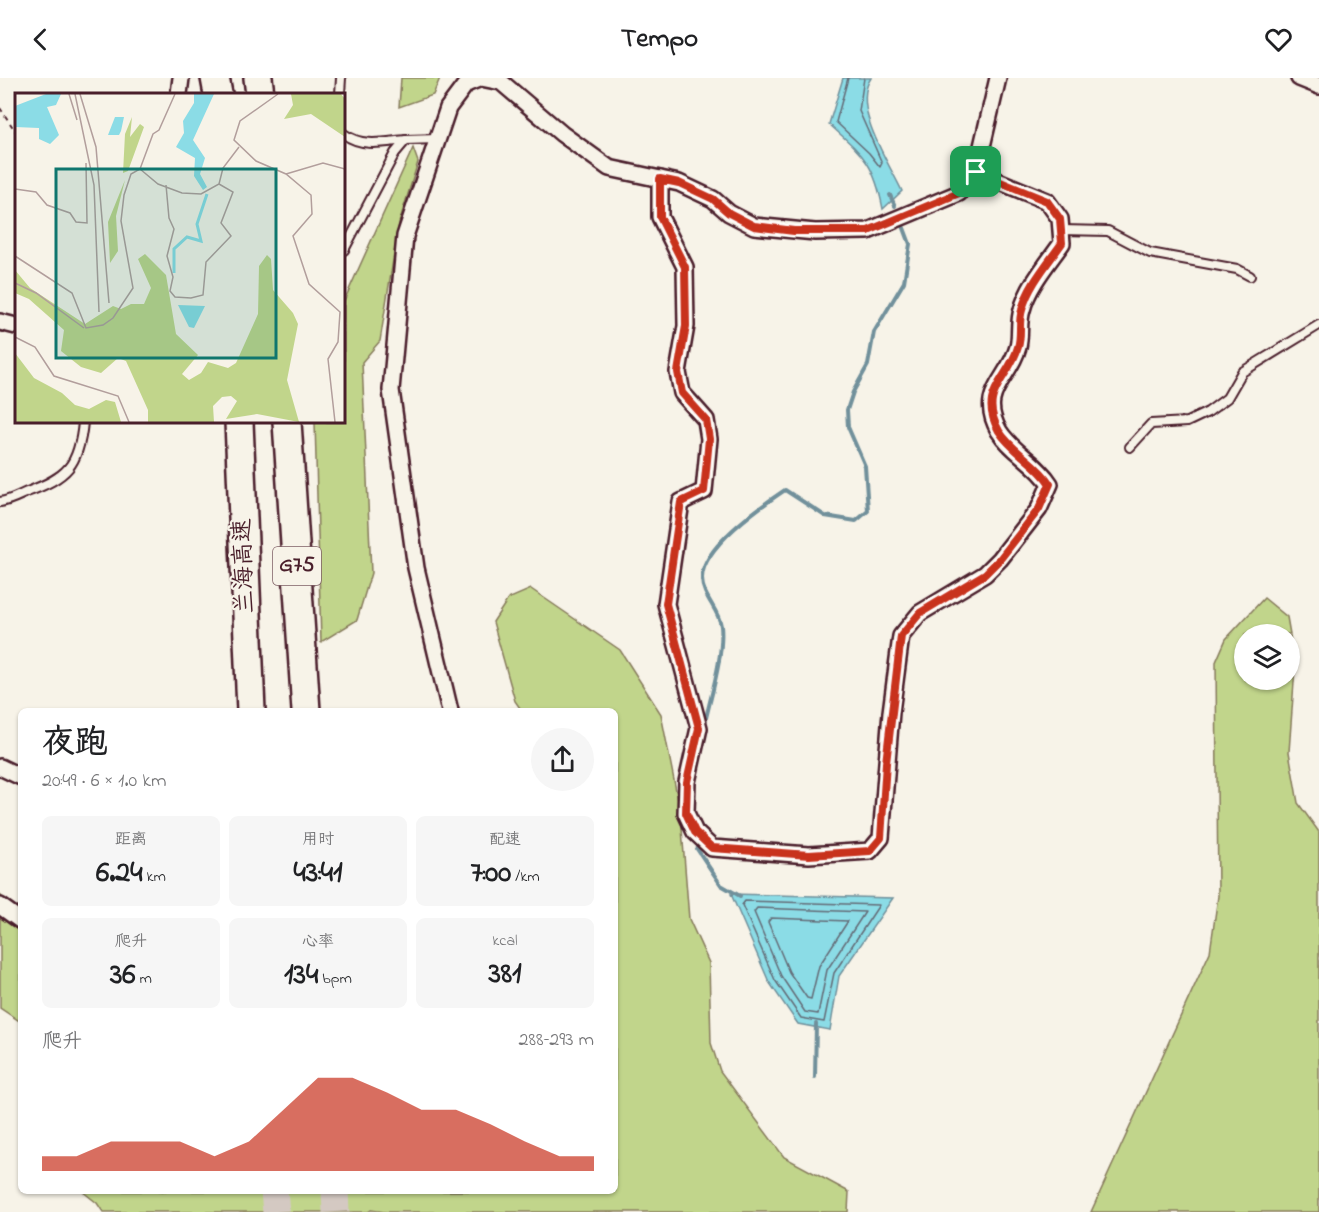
<!DOCTYPE html>
<html lang="zh">
<meta charset="utf-8">
<style>
:root{--surface:#fff;--page:#f6f6f6;--text:#202124;--muted:#757577;--accent:#c8321e}
body{margin:0;font-family:"Indie Flower","LXGW WenKai TC",sans-serif;background:var(--page);color:var(--text);height:100vh;display:flex;flex-direction:column;font-size:22px;white-space:nowrap}
*{box-sizing:border-box;margin:0}
p{font-size:20px;color:var(--muted)}
.icon{flex:none;width:33px;height:33px;fill:none;stroke:currentColor;stroke-width:2;stroke-linecap:round;stroke-linejoin:round}
.map{position:relative;flex:1;overflow:hidden}
.sheet{position:absolute;left:18px;top:630px;width:600px;height:486px;display:flex;flex-direction:column;background:var(--surface);border-radius:9px;box-shadow:0 2px 4px #0004}
.sheet>*{flex:none}
.controls{position:absolute;left:1234px;top:546px;display:grid;gap:12px}
.controls a{display:grid;place-items:center;width:66px;height:66px;border-radius:50%;background:var(--surface);box-shadow:0 2px 4px #0004;font-size:30px}
.pin{position:absolute;display:grid;place-items:center;width:51px;height:51px;color:#fff;margin:-26px;border-radius:12px;box-shadow:0 3px 9px #0006}
.round{display:grid;place-items:center;flex:none;width:63px;height:63px;border-radius:32px;background:var(--page)}
.summary{display:flex;align-items:center;justify-content:space-between;height:102px;padding:0 24px}
h1{font-size:33px;font-weight:700;line-height:45px}
.metrics{display:grid;grid-template-columns:repeat(3,1fr);gap:9px;height:102px;padding:6px 24px}
.metrics div{display:grid;align-content:center;border-radius:9px;background:var(--page);text-align:center}
.metrics b{font-size:30px;font-weight:700}
.metrics small{font-size:16px;font-weight:400}
.metrics p{font-size:16px}
.chart{height:168px;padding:12px 24px}
.chart p{display:flex;justify-content:space-between}
.chart svg{width:100%;height:108px;margin-top:6px;fill:var(--accent);opacity:.7}
header{display:flex;justify-content:space-between;align-items:center;height:78px;padding:0 24px;background:var(--surface);font-size:27px;font-weight:700}
.map>svg:first-child{display:block}
.green{fill:#c1d58b;stroke:#867a5b;stroke-width:1.5}
.water{fill:#8bdce6;stroke:#71909b;stroke-width:1.5}
.lines{fill:none;stroke-linecap:round;stroke-linejoin:round}
.shore{stroke:#646b76;stroke-width:1.5}
.stream{stroke:#71909b;stroke-width:4}
.motorway-tunnel{stroke:#d4c9c2;stroke-width:27;stroke-dasharray:27 14;stroke-linecap:butt}
.service-casing{stroke:#4a1f2b;stroke-width:12}
.minor-casing{stroke:#4a1f2b;stroke-width:20}
.motorway-casing{stroke:#4a1f2b;stroke-width:32}
.path{stroke:#4a1f2b;stroke-width:2;stroke-dasharray:4.5 4.5;stroke-linecap:butt}
.service{stroke:#f7f3e8;stroke-width:8}
.minor{stroke:#f7f3e8;stroke-width:15}
.motorway{stroke:#f7f3e8;stroke-width:27}
.route-casing{stroke:#fff;stroke-width:12}
.route{stroke:#c8321e;stroke-width:8}
.labels{text-anchor:middle;dominant-baseline:central;stroke-width:4.5;stroke-linejoin:round;paint-order:stroke}
.shield{fill:#f7f3e8;stroke:#7e5f64;stroke-width:1.5}
.shield-label{font-size:22px;font-weight:bold;fill:#4a1f2b}
.street-label{font-size:24px;fill:#4a1f2b;stroke:#f7f3e8}
.inset-river{fill:none;stroke:#8bdce6;stroke-width:3}
.inset-road{fill:none;stroke:#b29e9c;stroke-width:1.5}
.view{fill:#0f766e;fill-opacity:0.15;stroke:#0f766e;stroke-width:3}
.inset-edge{fill:none;stroke:#4a1f2b;stroke-width:3}
</style>
<header><svg class="icon" aria-label="back" viewBox="0 0 24 24"><path d="M15 5l-7 7 7 7"/></svg>Tempo<svg class="icon" aria-label="heart" viewBox="0 0 24 24"><path d="M12 20l-8-8c-3-5 5-10 8-4 3-6 11-1 8 4z"/></svg></header>
<div class="map">
<svg width="1319" height="1134" viewBox="0 0 1319 1134">
<rect width="100%" height="100%" fill="#f7f3e8"/>
<filter id="ink" filterUnits="userSpaceOnUse"><feTurbulence type="fractalNoise" baseFrequency=".0167" numOctaves="2"/><feDisplacementMap in="SourceGraphic" scale="12" xChannelSelector="R" yChannelSelector="G"/><feConvolveMatrix kernelMatrix="1 2 1 2 8 2 1 2 1" color-interpolation-filters="sRGB"/></filter>
<g filter="url(#ink)">
<!-- green -->
<g class="green">
<polygon points="401,0 440,0 433,17 399,29"/>
<polygon points="413,70 418,84 399,145 380,263 362,284 371,495 357,542 321,564 315,344 344,344 344,223"/>
<polygon points="531,511 620,572 661,636 681,738 689,841 709,885 711,965 720,993 784,1079 849,1114 848,1134 385,1134 371,1132 368,1134 103,1134 97,1125 82,1113 615,1113 615,633 522,633 515,623 493,544 508,521"/>
<polygon points="1264,520 1287,539 1290,556 1245,556 1245,602 1290,602 1290,557 1295,590 1289,674 1298,725 1319,754 1319,1134 1091,1134 1210,874 1218,818 1216,584 1226,561"/>
<polygon points="0,817 21,835 21,944 0,930"/>
</g>
<!-- water -->
<g class="water">
<path d="M843 0H871C851 29 889 85 902 113L883 131C874 84 863 77 829 46Z"/>
<polygon points="731,816 893,820 839,898 830,952 798,946 769,904"/>
</g>
<g class="lines">
<!-- shore -->
<g class="shore">
<polyline points="848,0 836,44 869,75 880,89 882,85 859,33 864,0"/>
<polygon points="745,823 879,827 834,895 824,944 801,940 775,902 742,827"/>
<polygon points="757,830 865,834 827,892 818,936 805,934 781,898 754,834"/>
<polygon points="771,840 848,843 819,888 811,921 807,920 789,894 768,844"/>
</g>
<!-- stream -->
<g class="stream">
<polyline points="890,117 895,128"/>
<path d="M704 649C710 620 724 578 721 548 719 532 702 518 702 501 701 470 761 428 785 412L825 438 856 443 868 433 865 388 848 349 847 332 853 314 868 287 874 254 904 204 910 166 904 150"/>
<polyline points="697,771 721,807 740,818"/>
<polyline points="815,999 816,946"/>
</g>
<!-- motorway-tunnel -->
<g class="motorway-tunnel">
<polyline points="274,1113 276,1134"/>
<polyline points="335,1113 336,1134"/>
</g>
<!-- service casing -->
<g class="service-casing">
<g id="service">
<polyline points="340,16 341,0"/>
<path d="M344 56C363 70 384 64 406 62"/>
<polyline points="1061,152 1108,153 1150,175 1237,191 1250,198"/>
<polyline points="344,172 395,75 406,62 437,61"/>
<polyline points="1130,369 1151,346 1187,344 1208,334 1227,320 1242,294 1319,247"/>
<path d="M0 424C9 423 18 418 27 414 67 399 79 388 83 344"/>
</g>
</g>
<!-- minor casing -->
<g class="minor-casing">
<g id="minor">
<polyline points="1299,0 1319,8"/>
<polyline points="179,16 181,0"/>
<path d="M660 101V139L685 189 686 248 678 294 682 315 706 342 709 361 704 413 681 424 666 526 699 650 687 704 686 735 695 754 712 770 809 777 870 773 881 760 891 634 901 558 920 535 985 496 1000 481 1039 431 1050 406C1037 385 1012 374 999 353 977 314 1009 302 1018 269 1021 257 1018 244 1022 232 1028 208 1048 185 1062 165L1060 141 1047 123 976 94"/>
<polyline points="0,244 16,248"/>
<polyline points="450,633 416,490 391,312 405,158 448,30 466,6 481,0 501,4 562,56 609,90 679,105 713,121 729,135 754,148 815,154 868,153 959,115 976,94 998,0"/>
<polyline points="0,689 21,699"/>
<polyline points="0,828 21,843"/>
</g>
</g>
<!-- motorway casing -->
<g class="motorway-casing">
<g id="motorway">
<polyline points="215,0 218,16"/>
<polyline points="258,0 260,16"/>
<polyline points="239,344 251,633"/>
<polyline points="287,344 306,633"/>
</g>
</g>
<!-- path -->
<polyline class="path" points="0,30 16,54"/>
<!-- service -->
<use href="#service" class="service"/>
<!-- minor -->
<use href="#minor" class="minor"/>
<!-- motorway -->
<use href="#motorway" class="motorway"/>
</g>
</g>
<g class="lines" filter="url(#ink)">
<!-- route casing -->
<g class="route-casing">
<path id="route" d="M976 94 1047 123 1060 141 1062 165C1048 185 1028 208 1022 232 1018 244 1022 257 1018 269 1009 302 977 314 999 353 1012 374 1037 385 1050 406L1039 431 1000 481 985 496 920 535 901 558 886 685 881 760 870 773 809 777 712 770 695 754 686 735 687 704 699 650 666 526 681 424 704 413 709 361 706 342 682 315 678 294 686 248 685 189 660 139V101L679 105 713 121 729 135 754 148 794 153H868L959 115Z"/>
</g>
<!-- route -->
<use href="#route" class="route"/>
</g>
<g class="labels">
<!-- shield labels -->
<rect class="shield" x="273" y="469" width="48" height="38" rx="4.5"/>
<g class="shield-label">
<text x="297" y="488">G75</text>
</g>
<!-- street labels -->
<g class="street-label">
<text transform="translate(245 488) rotate(-92)">兰海高速</text>
</g>
</g>
<!-- overview -->
<g transform="translate(15 15)">
<rect width="330" height="330" fill="#f7f3e8"/>
<path d="M276 1H326L330 6V44L296 21 269 26 278 12ZM117 24 115 44 125 31 129 34 113 78 108 80 110 41ZM110 87 101 123 103 158 95 170 93 129ZM130 161 151 182 161 241 183 262 167 281 174 287 186 280 193 269 213 275 221 270 243 221 244 173 252 162 256 166 258 197 278 220 283 231 272 287 284 329 242 321 211 326 222 308 216 303 207 304 198 313 199 329H133V317L111 268 103 265 86 280 66 274 46 258 49 237 14 206 0 200V177L15 195 70 231 98 213 106 216 116 211H129L136 195 123 166ZM0 260 19 285 47 300 60 312 74 316 91 307 100 309 106 329H0Z" fill="#c1d58b"/>
<path d="M31 1H46L41 12 32 14 44 42 35 51 24 46V35L0 34V13ZM179 1H199L178 47 190 65 185 81 192 94 188 97 179 83 180 65 161 54 169 40 168 28 179 10ZM100 24H109L106 38 104 42H93ZM163 212 190 213 179 235 174 234Z" fill="#8bdce6"/>
<path class="inset-river" d="M159 180V156L172 144 186 148 182 131 192 101"/>
<path class="inset-road" d="M54 1 62 27M60 1 79 92 84 219M65 1 81 54 94 210M263 1 225 28 219 47 241 68 271 81 296 102 297 121 278 143 294 191 325 219 323 249 313 266 320 329M125 76 143 91 167 100 186 101 204 91 208 75 224 54M271 81 308 70 330 76M151 92 154 125 159 136 152 163 158 184 155 198 160 204 176 205 188 202 191 169 216 143 206 130 218 99 204 91M0 96 21 99 32 112 55 120 61 129 72 130 71 70M0 163 57 200 71 235 88 232 98 225 118 195 106 128 109 102 116 81 125 76 138 41 144 37 160 1M0 190 21 200 69 235M0 244 20 254 39 283 103 303 114 329"/>
<path class="view" d="M41 76H261V265H41Z"/>
<rect width="330" height="330" class="inset-edge"/>
</g>
</svg>
<div class="controls">
<a><svg class="icon" aria-label="layers" viewBox="0 0 24 24"><path d="M12 4l9 5-9 5-9-5zM3 14l9 5 9-5"/></svg></a>
</div>
<div class="pin" style="left:976px;top:94px;background:#1e9e55"><svg class="icon" aria-label="arrive" viewBox="0 0 24 24"><path d="M6 21V4h12l-3 4 3 4H6"/></svg></div>
<section class="sheet">
<div class="summary"><div><h1>夜跑</h1><p>20:49 · 6 × 1.0 km</p></div><a class="round"><svg class="icon" aria-label="share" viewBox="0 0 24 24"><path d="M12 15V3M7 8l5-5 5 5M5 13v7h14v-7"/></svg></a></div>
<div class="metrics">
<div><p>距离</p><b>6.24<small> km</small></b></div>
<div><p>用时</p><b>43:41</b></div>
<div><p>配速</p><b>7:00<small> /km</small></b></div>
</div>
<div class="metrics">
<div><p>爬升</p><b>36<small> m</small></b></div>
<div><p>心率</p><b>134<small> bpm</small></b></div>
<div><p>kcal</p><b>381</b></div>
</div>
<div class="chart"><p><span>爬升</span>288–293 m</p>
<svg viewBox="0 0 160 44" preserveAspectRatio="none"><path d="M0 44V38L10 38L20 32L30 32L40 32L50 38L60 32L70 19L80 6L90 6L100 12L110 19L120 19L130 25L140 32L150 38L160 38V44z"/></svg>
</div>
</section>
</div>
